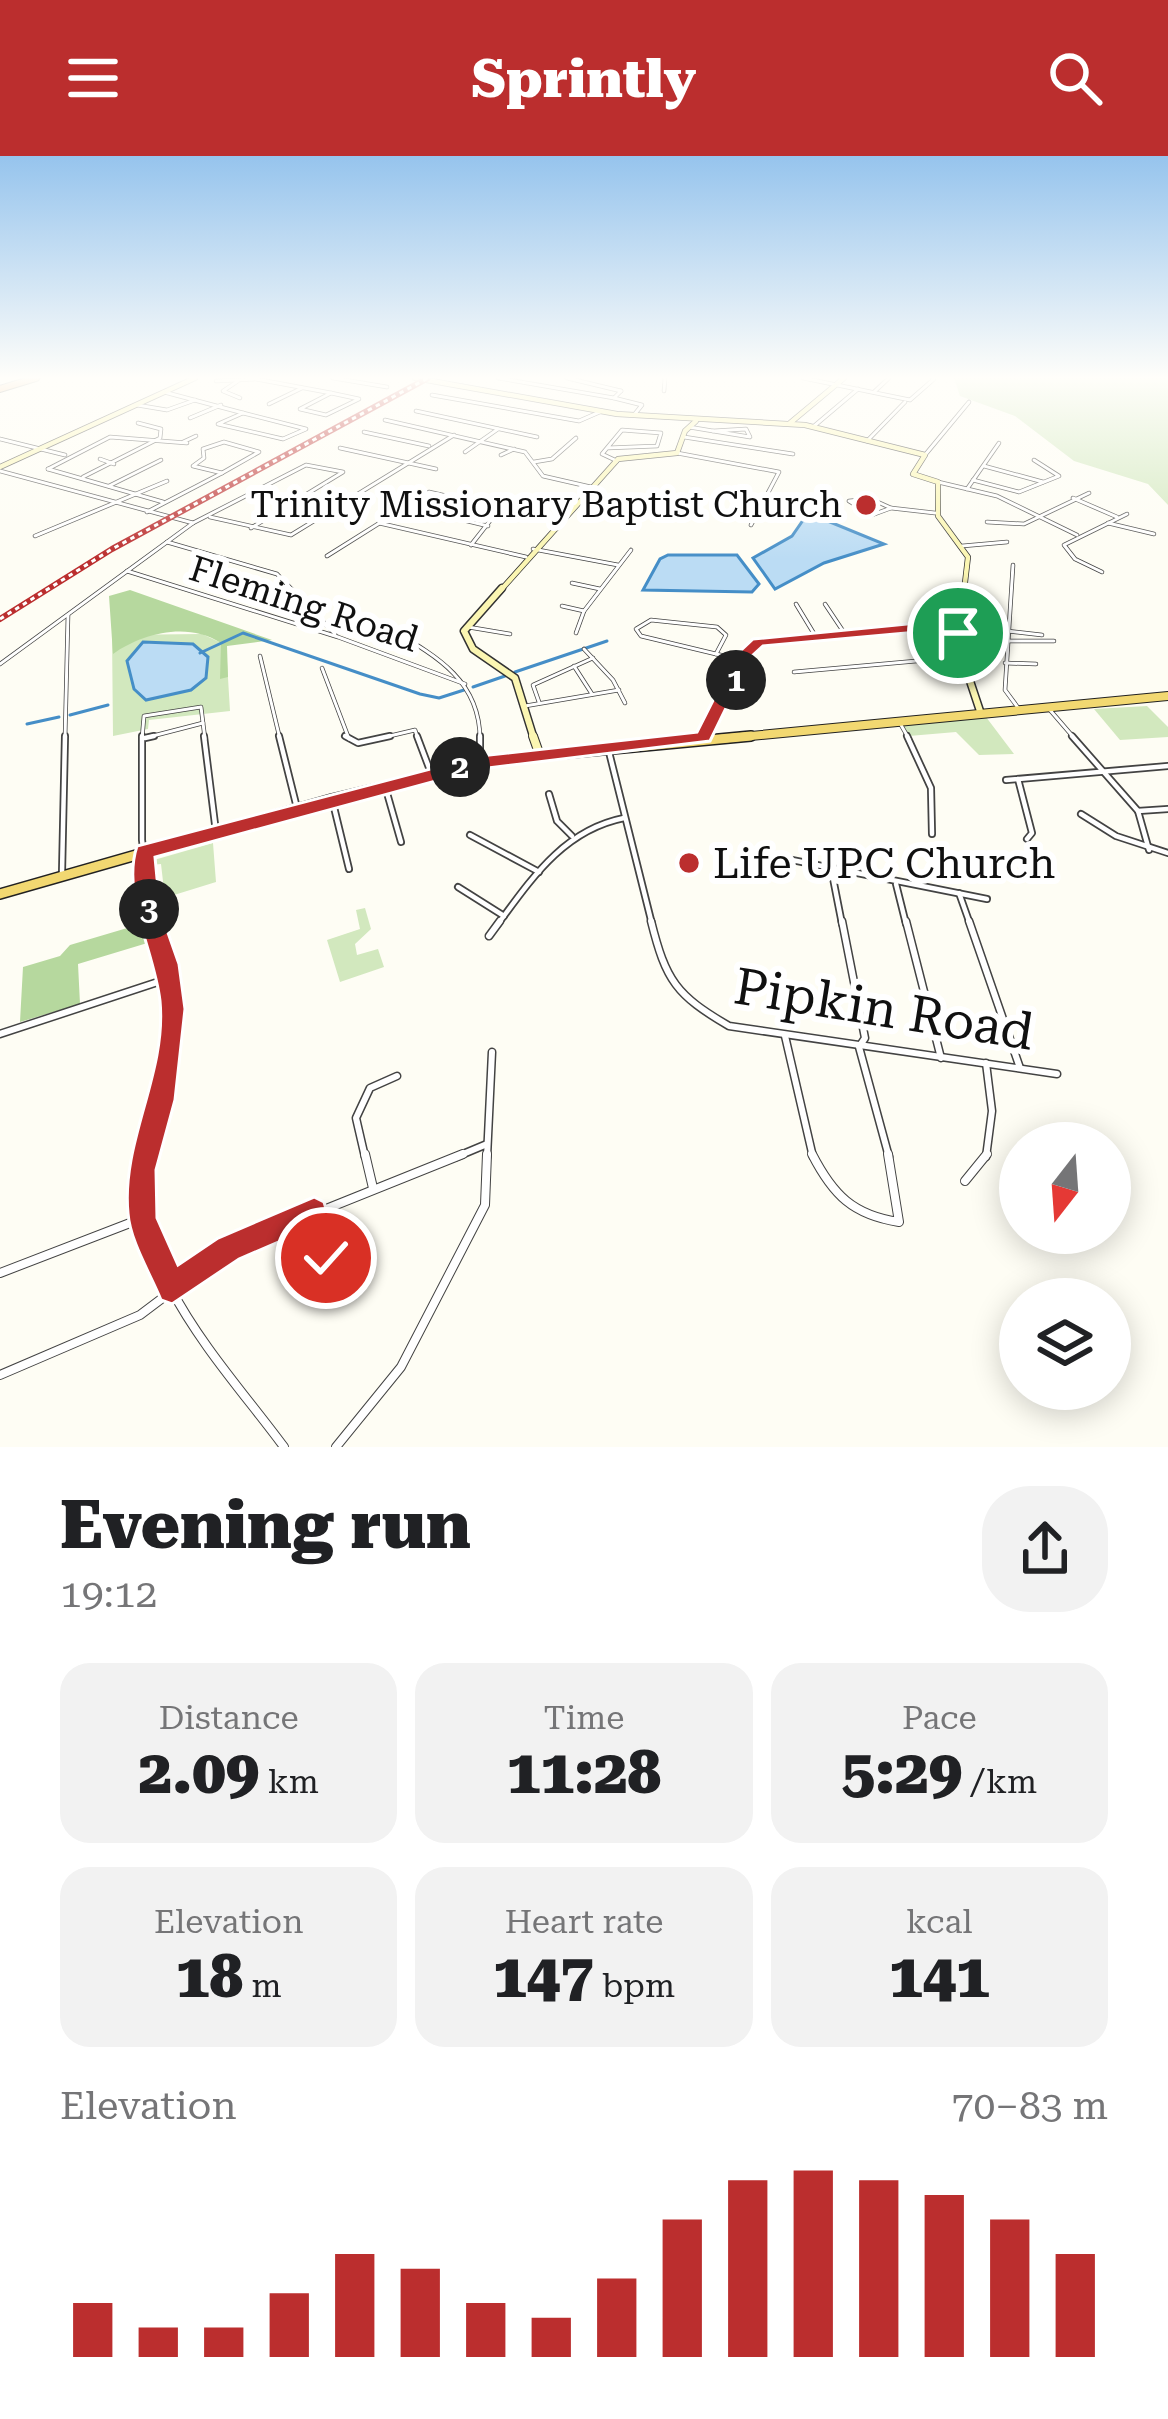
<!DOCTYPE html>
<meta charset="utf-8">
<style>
:root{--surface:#fff;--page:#f2f2f2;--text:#202124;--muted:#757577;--accent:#bb2e2e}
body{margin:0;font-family:"Roboto Serif",serif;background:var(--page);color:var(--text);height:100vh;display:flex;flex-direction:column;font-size:45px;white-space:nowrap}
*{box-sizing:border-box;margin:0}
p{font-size:39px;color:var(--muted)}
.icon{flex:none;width:66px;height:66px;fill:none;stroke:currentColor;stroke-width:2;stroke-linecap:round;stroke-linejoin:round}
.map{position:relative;height:1291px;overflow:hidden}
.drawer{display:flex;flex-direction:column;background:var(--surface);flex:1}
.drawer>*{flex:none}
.needle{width:78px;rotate:197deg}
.fabs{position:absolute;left:999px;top:966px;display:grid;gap:24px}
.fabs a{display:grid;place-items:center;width:132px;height:132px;border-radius:50%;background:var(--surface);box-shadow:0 6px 30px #0003;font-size:60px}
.pin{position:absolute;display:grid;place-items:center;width:102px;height:102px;color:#fff;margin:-51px;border:6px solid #fff;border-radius:50%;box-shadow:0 3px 12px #0007}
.km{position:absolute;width:60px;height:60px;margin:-30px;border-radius:50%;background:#222;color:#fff;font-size:33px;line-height:60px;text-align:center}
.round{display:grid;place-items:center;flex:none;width:126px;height:126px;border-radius:48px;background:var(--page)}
.overview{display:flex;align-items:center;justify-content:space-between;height:204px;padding:0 60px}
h1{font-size:66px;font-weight:800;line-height:90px}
.metrics{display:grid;grid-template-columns:repeat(3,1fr);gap:18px;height:204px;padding:12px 60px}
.metrics div{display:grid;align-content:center;border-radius:30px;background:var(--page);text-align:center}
.metrics b{font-size:60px;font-weight:800}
.metrics small{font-size:33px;font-weight:400}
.metrics p{font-size:33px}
.chart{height:336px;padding:24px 60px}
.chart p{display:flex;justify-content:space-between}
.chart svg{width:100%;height:216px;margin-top:12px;stroke:var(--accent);stroke-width:6}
header{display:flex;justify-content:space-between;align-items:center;height:156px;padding:0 60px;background:var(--accent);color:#fff;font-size:54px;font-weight:800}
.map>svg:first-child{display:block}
.green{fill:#d2e8be}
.forest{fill:#b6d89e}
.water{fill:#bbdcf4;stroke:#458ec7;stroke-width:3}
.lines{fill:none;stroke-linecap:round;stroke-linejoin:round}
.stream{stroke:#458ec7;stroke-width:3}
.street-far3-casing{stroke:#434343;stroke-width:4.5}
.street-far2-casing{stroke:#434343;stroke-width:8}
.street-far1-casing{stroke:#434343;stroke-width:9}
.street-casing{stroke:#434343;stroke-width:10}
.secondary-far2-casing{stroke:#323232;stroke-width:6}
.secondary-far1-casing{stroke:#323232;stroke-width:9}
.secondary-casing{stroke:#323232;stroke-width:10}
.primary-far1-casing{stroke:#212121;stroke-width:10}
.primary-casing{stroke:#212121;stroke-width:12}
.highway-casing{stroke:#212121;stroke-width:8}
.street-far3{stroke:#fff;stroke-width:3}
.street-far2{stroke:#fff;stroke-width:4.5}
.street-far1{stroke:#fff;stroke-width:6}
.street{stroke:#fff;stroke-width:8}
.secondary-far2{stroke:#fbf6b2;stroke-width:4.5}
.secondary-far1{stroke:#fbf6b2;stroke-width:6}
.secondary{stroke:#fbf6b2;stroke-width:8}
.primary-far1{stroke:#f2d871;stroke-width:8}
.primary{stroke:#f2d871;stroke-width:9}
.highway{stroke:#eda863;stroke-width:6}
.rail-casing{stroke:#bb2e2e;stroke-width:6}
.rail{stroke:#fff;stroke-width:3;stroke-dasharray:4.5;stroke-linecap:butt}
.route{fill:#bb2e2e;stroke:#fff;stroke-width:3}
.poi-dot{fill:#bb2e2e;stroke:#fff;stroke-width:4.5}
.labels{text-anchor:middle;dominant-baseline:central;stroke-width:12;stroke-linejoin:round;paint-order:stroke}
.far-poi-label{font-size:36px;fill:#101010;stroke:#fff;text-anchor:end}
.far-street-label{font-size:36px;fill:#101010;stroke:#fff}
.poi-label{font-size:42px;fill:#101010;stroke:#fff;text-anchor:start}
.near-street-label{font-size:51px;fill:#101010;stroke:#fff}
</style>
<header><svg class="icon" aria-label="menu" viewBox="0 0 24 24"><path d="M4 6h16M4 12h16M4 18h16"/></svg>Sprintly<svg class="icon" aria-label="search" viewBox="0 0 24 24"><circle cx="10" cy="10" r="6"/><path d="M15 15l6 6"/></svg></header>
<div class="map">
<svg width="1168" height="1291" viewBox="0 0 1168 1291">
<rect width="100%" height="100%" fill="#fefdf4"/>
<!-- green -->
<g class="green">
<polygon points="954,222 1168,222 1168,349 1148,328 1074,305 1015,260 960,240"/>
<polygon points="202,478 226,489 230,555 149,564 148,573 113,580 112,479"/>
<polygon points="1147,550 1168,571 1168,581 1120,584 1094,553"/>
<polygon points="986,561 1014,598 979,599 956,576 909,580 903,569"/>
<polygon points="213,687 216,726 174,739 164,734 161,708 151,709 154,704"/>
<polygon points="365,752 371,773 355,788 357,799 378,793 384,811 340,826 327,784 360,773 356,754"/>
</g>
<!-- forest -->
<g class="forest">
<path d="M130 434 272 484 227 490 228 521 220 523 221 487C187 465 141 478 113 498L109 440Z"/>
<polygon points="146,760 154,785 78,808 80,848 20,866 23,811 60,800 70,789 134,770"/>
</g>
<!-- water -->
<g class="water">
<polygon points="808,357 884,388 824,407 775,433 753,402 792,380"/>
<polygon points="668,399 737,399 759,428 752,436 643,434 660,403"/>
<polygon points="143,486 193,488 208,501 206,522 191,534 146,544 134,533 127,505"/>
</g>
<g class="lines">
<!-- stream -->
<g class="stream">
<polyline points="200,497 243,477 420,538 439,542 464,534"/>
<polyline points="515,516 607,485"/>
<polyline points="473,531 505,520"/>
<polyline points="70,559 108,549"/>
<polyline points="27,568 59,561"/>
</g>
<!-- street-far3 casing -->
<g class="street-far3-casing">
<g id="street-far3">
<polyline points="333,222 387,231"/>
<polyline points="498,222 614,242 621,235"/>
<polyline points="567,222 621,235"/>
<polyline points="803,222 910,244 934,223"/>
<polyline points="216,225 256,223 331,237"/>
<polyline points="238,225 223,235 240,242"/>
<polyline points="664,235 665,222"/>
<polyline points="164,236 243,257"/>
<polyline points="874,236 889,222"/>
<polygon points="331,237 359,243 326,259 300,253"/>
<polyline points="432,239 579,265 602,255"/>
<polyline points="614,242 642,249 634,259"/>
<polyline points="269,248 302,232"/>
<polyline points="137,249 167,254 195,244"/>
<polyline points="416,255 537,281"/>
<polygon points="243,257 306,273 283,283 218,268"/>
<polyline points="190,262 221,249"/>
<polyline points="385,264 525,296 543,320 591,331"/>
<polyline points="689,271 713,275"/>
<polyline points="813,271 858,233"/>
<polygon points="746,273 750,281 713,275"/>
<polyline points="364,276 429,290"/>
<polyline points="684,281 793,298"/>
<polyline points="0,283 65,299"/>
<polyline points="867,285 905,246"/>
<polyline points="183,286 196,280"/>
<polygon points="224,286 259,296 222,317 193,310 204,302 203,293"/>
<polyline points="340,292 436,313"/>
<polyline points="607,292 657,290 661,277 622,274 602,298 617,305"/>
<polyline points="465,296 498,273"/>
<polyline points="677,297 779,316 751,369"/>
<polyline points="501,299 514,293"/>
<polyline points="925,299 969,246"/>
<polyline points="100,303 114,308"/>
<polyline points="534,306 552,303 576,282"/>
<polyline points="984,310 1043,326"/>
<polyline points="48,313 110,281 187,287"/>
<polyline points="48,313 163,346"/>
<polyline points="0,315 193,367 306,309 343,316 251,372"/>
<polyline points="83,321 160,282 161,273 138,267"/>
<polyline points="973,324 1019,336 1059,320 1034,304"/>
<polyline points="938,326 997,340 1077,379"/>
<polyline points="109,330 161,304"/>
<polyline points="967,333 999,287"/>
<polyline points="1073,342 1117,361"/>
<polygon points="871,343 891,352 872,359 849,345"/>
<polyline points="401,349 488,370"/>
<polyline points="891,352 935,357"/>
<polyline points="147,356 222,317"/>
<polyline points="210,361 291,379 454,279"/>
<polyline points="987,366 1024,368 1089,337"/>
<polyline points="379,367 526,401"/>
<polyline points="1108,367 1154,378"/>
<polyline points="35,380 167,325"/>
<polyline points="167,386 277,418 335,478"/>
<polyline points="962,390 1007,386"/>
<polyline points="533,393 618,409"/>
<polyline points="327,400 429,336 500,352 471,389"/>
<polyline points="1013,409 1005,534 1019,553"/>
<polyline points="127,415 338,481 465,528"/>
<polyline points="1102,416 1075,403 1064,389 1127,358"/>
<polyline points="572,427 600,433"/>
<polyline points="796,448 816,481"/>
<polyline points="825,448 845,478"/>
<polyline points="562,450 584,455"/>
<path d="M370 461C421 493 480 515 480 583"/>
<polygon points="651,464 717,471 726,479 716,498 641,480 636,473"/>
<polyline points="468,471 510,478"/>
<polyline points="1007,475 1042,479"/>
<polyline points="576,477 584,455 631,394"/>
<polyline points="1006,485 1054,485"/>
<polyline points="584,493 613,524 625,547"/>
<polyline points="716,498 742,504"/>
<polyline points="260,500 280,583"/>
<polyline points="1005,507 1036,508"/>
<polyline points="0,508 193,367"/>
<polyline points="574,510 592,538"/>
<polyline points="322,512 349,583"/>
<polyline points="794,516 961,501"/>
<polyline points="539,546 533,529 593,502"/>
<polyline points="525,550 619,534"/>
<polyline points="1050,554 1075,583"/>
<polyline points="901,569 909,583"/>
<polyline points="704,581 755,487 958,468"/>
<polyline points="145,582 203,567"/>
<polyline points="65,583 68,459"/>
<polyline points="142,583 144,560 201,551 205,583"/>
<polyline points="377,583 415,574 418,583"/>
</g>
</g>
<!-- street-far2 casing -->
<g class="street-far2-casing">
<g id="street-far2">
<polyline points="142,580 142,684 153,768"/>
<polyline points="204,580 216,676"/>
<polyline points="279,580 297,652"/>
<polyline points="345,580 358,587 390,580"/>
<polyline points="417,580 431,617"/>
<polyline points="480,580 480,604"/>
<polyline points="907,580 931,632 932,678"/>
<polyline points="1072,580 1138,655 1149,694"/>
<polyline points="145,582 154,580"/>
<polyline points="609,596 652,768"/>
<polyline points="1018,623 1032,677 1027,683"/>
<polyline points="1006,624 1168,610"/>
<polyline points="385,630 401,686"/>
<polyline points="549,638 557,665 572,680"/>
<polyline points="332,643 349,713"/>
<polyline points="1138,655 1168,653"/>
<polyline points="1081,658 1116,680 1168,697"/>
<polyline points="470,679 539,716"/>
<polyline points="767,699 987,743"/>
<polyline points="831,712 842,768"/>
<polyline points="62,717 65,580"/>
<polyline points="896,728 906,768"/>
<polyline points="458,731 504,760"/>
<polyline points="959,737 970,768"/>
<path d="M498 768C532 722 564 674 624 662"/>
</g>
</g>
<!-- street-far1 casing -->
<g class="street-far1-casing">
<g id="street-far1">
<path d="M651 765C666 825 676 839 729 870L1057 918"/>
<polyline points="842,765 865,882 859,891 889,1001"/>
<polyline points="906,765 941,902"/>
<polyline points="969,765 1020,912"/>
<polyline points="489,780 500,765"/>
<polyline points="0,878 170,822"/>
<polyline points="785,880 813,1001"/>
<polyline points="144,1001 168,908 173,866 152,765"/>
<polyline points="365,1001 356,962 370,932 397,920"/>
<polyline points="456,1001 487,988"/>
<polyline points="487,1001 492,896"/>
<polyline points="986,1001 992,955 986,907"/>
</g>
</g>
<!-- street casing -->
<g class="street-casing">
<g id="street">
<path d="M144 998C125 1110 222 1207 284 1291"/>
<polyline points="365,998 373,1032"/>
<path d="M812 998C833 1039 853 1059 899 1066L888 998"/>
<polyline points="965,1025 987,998"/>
<polyline points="314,1056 334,1114"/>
<polyline points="0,1117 143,1062"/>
<polyline points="0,1219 140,1159 229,1092 463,998"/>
<polyline points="336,1291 401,1211 485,1049 487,998"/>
</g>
</g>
<!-- secondary-far2 casing -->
<g class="secondary-far2-casing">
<g id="secondary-far2">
<polyline points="415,222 617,258 805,269 925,299 913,318 938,326 938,360 968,401 964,435"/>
<polyline points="790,267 844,222"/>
<polyline points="0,311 195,222"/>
<polyline points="500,435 618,303 677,297 685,275 696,265"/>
</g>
</g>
<!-- secondary-far1 casing -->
<g class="secondary-far1-casing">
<g id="secondary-far1">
<polyline points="502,432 464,475 473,493 515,522 534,583"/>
<polyline points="964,432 958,489 980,555"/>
</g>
</g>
<!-- secondary casing -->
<g class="secondary-casing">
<polyline id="secondary" points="533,580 539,597"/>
</g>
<!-- primary-far1 casing -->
<g class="primary-far1-casing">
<polyline id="primary-far1" points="719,583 1168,540"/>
</g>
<!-- primary casing -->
<g class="primary-casing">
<polyline id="primary" points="0,738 332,643 496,604 751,580"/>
</g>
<!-- highway casing -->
<g class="highway-casing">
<polyline id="highway" points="0,233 36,222"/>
</g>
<!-- street-far3 -->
<use href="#street-far3" class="street-far3"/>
<!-- street-far2 -->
<use href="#street-far2" class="street-far2"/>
<!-- street-far1 -->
<use href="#street-far1" class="street-far1"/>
<!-- street -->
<use href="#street" class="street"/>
<!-- secondary-far2 -->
<use href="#secondary-far2" class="secondary-far2"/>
<!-- secondary-far1 -->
<use href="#secondary-far1" class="secondary-far1"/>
<!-- secondary -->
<use href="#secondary" class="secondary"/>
<!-- primary-far1 -->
<use href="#primary-far1" class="primary-far1"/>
<!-- primary -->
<use href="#primary" class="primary"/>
<!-- highway -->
<use href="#highway" class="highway"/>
<!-- rail casing -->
<g class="rail-casing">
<polyline id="rail" points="0,463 112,393 428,222"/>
</g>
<!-- rail -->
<use href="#rail" class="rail"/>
</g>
<!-- sky -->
<linearGradient id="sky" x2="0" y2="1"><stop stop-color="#96c4ed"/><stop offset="0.55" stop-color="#fffefa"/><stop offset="1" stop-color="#fffefa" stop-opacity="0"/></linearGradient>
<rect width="1168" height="403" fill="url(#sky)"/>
<!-- route -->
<path class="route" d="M958 463 966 468V477L958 482 950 473 763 490 751 501 710 585 480 613 155 701 160 754 179 808 185 853 175 944 156 1014 157 1062 178 1109 218 1082 314 1041 324 1046 341 1102 336 1113 326 1117 315 1113 304 1075 239 1103 172 1148 161 1144C150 1117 130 1085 128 1057 121 985 167 918 160 845 155 797 121 738 137 690L480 600 697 576 736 499 753 483Z"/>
<!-- markers -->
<g class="poi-dot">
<circle cx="866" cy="349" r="12"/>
<circle cx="689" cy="707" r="12"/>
</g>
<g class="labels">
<!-- far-poi labels -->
<g class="far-poi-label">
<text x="842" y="349">Trinity Missionary Baptist Church</text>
</g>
<!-- far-street labels -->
<g class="far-street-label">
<text transform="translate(304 448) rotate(18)">Fleming Road</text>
</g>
<!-- poi labels -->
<g class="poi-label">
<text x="713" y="707">Life UPC Church</text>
</g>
<!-- near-street labels -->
<g class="near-street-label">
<text transform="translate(884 853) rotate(9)">Pipkin Road</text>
</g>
</g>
</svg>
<div class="fabs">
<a><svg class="needle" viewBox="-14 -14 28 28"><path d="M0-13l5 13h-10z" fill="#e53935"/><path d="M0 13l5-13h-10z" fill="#757577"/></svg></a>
<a><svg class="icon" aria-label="layers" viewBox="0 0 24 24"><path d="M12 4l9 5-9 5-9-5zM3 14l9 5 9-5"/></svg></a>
</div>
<div class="pin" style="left:958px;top:477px;background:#1e9e55"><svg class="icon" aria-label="arrive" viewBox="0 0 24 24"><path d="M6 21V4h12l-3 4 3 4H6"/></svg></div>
<div class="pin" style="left:326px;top:1102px;background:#d93025"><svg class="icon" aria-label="check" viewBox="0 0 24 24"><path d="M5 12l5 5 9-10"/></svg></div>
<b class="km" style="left:736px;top:524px">1</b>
<b class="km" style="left:460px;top:611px">2</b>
<b class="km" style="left:149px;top:753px">3</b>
</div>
<section class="drawer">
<div class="overview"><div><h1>Evening run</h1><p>19:12</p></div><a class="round"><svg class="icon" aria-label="share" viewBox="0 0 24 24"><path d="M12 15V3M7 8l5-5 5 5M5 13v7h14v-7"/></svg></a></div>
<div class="metrics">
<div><p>Distance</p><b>2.09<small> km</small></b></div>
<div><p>Time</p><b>11:28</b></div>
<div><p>Pace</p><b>5:29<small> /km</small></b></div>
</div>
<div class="metrics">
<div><p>Elevation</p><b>18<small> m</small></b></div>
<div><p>Heart rate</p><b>147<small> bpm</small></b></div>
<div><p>kcal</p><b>141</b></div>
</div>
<div class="chart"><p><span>Elevation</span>70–83 m</p>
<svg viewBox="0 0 160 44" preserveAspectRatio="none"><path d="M5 44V33M15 44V38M25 44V38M35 44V31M45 44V23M55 44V26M65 44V33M75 44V36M85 44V28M95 44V16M105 44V8M115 44V6M125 44V8M135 44V11M145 44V16M155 44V23"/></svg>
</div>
</section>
